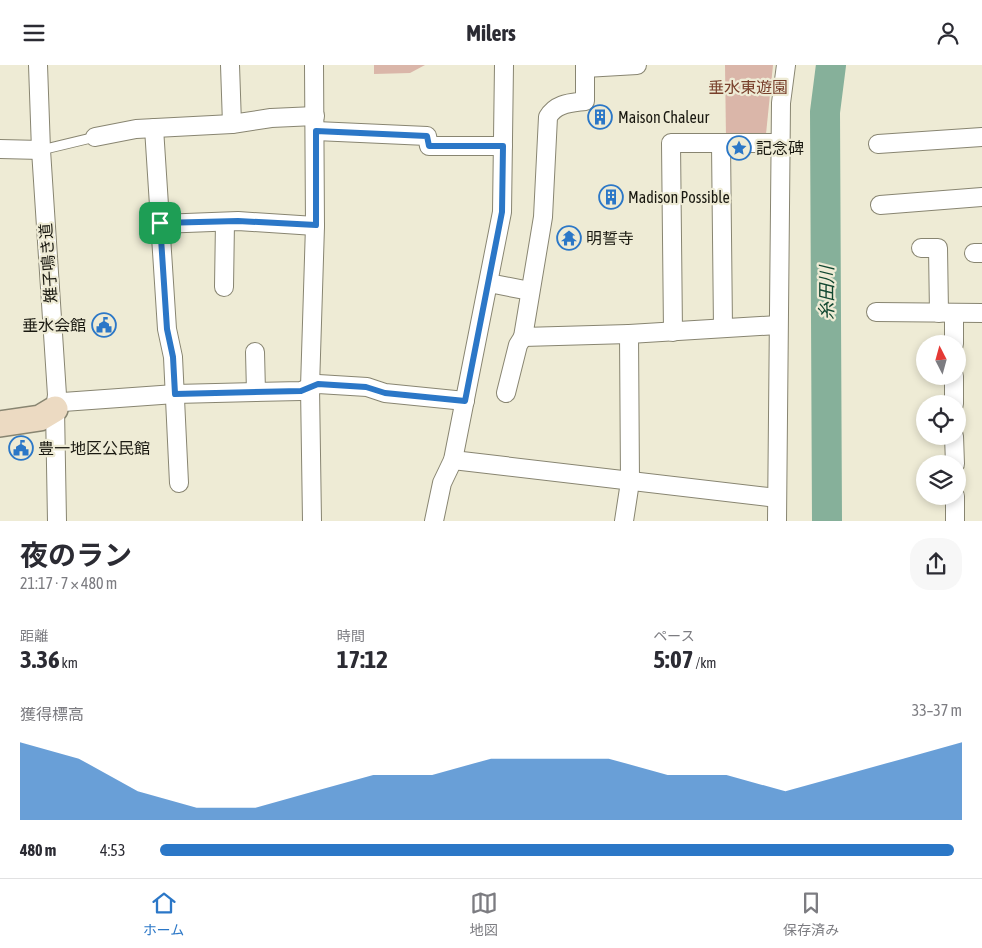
<!DOCTYPE html>
<html lang="ja">
<meta charset="utf-8">
<style>
:root{--surface:#fff;--page:#f7f7f7;--text:#2b2b33;--muted:#7c7c81;--line:#e1e1e2;--accent:#2b77c7}
body{margin:0;font-family:"Asap Condensed","Noto Sans JP",sans-serif;background:var(--page);color:var(--text);height:100vh;display:flex;flex-direction:column;font-size:19px;white-space:nowrap}
*{box-sizing:border-box;margin:0}
p{font-size:16px;color:var(--muted)}
.icon{flex:none;width:28px;height:28px;fill:none;stroke:currentColor;stroke-width:2;stroke-linecap:round;stroke-linejoin:round}
.map{position:relative;height:456px;overflow:hidden}
.sheet{display:flex;flex-direction:column;background:var(--surface);flex:1}
.sheet>*{flex:none}
.needle{width:32px;rotate:354deg}
.buttons{position:absolute;left:916px;top:270px;display:grid;gap:10px}
.buttons a{display:grid;place-items:center;width:50px;height:50px;border-radius:50%;background:var(--surface);box-shadow:0 2px 8px #0003;font-size:25px}
.pin{position:absolute;display:grid;place-items:center;width:42px;height:42px;color:#fff;margin:-21px;border-radius:10px;box-shadow:0 2px 8px #0006}
.round{display:grid;place-items:center;flex:none;width:52px;height:52px;border-radius:20px;background:var(--page)}
.overview{display:flex;align-items:center;justify-content:space-between;height:85px;padding:0 20px}
h1{font-size:28px;font-weight:700;line-height:38px}
.metrics{display:grid;grid-template-columns:repeat(3,1fr);gap:8px;height:85px;padding:5px 20px}
.metrics div{display:grid;align-content:center}
.metrics b{font-size:25px;font-weight:700}
.metrics small{font-size:14px;font-weight:400}
.metrics p{font-size:14px}
.chart{height:140px;padding:10px 20px}
.chart p{display:flex;justify-content:space-between}
.chart svg{width:100%;height:90px;margin-top:5px;fill:var(--accent);opacity:.7}
ul{padding:0 20px;list-style:none;font-size:16px}
li{display:grid;grid-template-columns:80px 60px 1fr;align-items:center;height:38px}
li i{height:12px;border-radius:6px;background:var(--accent)}
header{display:flex;justify-content:space-between;align-items:center;height:65px;padding:0 20px;background:var(--surface);font-size:22px;font-weight:700}
.tabs{display:flex;justify-content:space-around;align-items:center;height:70px;border-top:1px solid var(--line);background:var(--surface);font-size:14px;color:var(--muted)}
.tabs a{display:grid;justify-items:center;gap:2px}
.tabs .selected{color:var(--accent)}
.map>svg:first-child{display:block}
.green{fill:#dab6a9}
.lines{fill:none;stroke-linecap:round;stroke-linejoin:round}
.river{stroke:#86b09a;stroke-width:30}
.lane-casing{stroke:#888571;stroke-width:11}
.street-casing{stroke:#888571;stroke-width:20}
.secondary-casing{stroke:#888571;stroke-width:28}
.lane{stroke:#fff;stroke-width:9}
.street{stroke:#fff;stroke-width:18}
.secondary{stroke:#ecdac2;stroke-width:25}
.route-casing{stroke:#fff;stroke-width:10}
.route{stroke:#2b77c7;stroke-width:6}
.labels{text-anchor:middle;dominant-baseline:central;stroke-width:4.5;stroke-linejoin:round;paint-order:stroke}
.park-label{font-size:16px;fill:#783f2b;stroke:#eeebd5}
.poi-label{font-size:16px;fill:#1a1911;stroke:#eeebd5;text-anchor:start}
.street-label{font-size:16px;fill:#1a1911;stroke:#eeebd5}
.water-label{font-size:18px;font-style:italic;fill:#114730;stroke:#eeebd5}
</style>
<header><svg class="icon" aria-label="menu" viewBox="0 0 24 24"><path d="M4 6h16M4 12h16M4 18h16"/></svg>Milers<svg class="icon" aria-label="person" viewBox="0 0 24 24"><circle cx="12" cy="8" r="4"/><path d="M4 21q1-7 8-7t8 7"/></svg></header>
<div class="map">
<svg width="982" height="456" viewBox="0 0 982 456">
<rect width="100%" height="100%" fill="#eeebd5"/>
<!-- green -->
<g class="green">
<polygon points="374,0 425,0 410,8 374,9"/>
<polygon points="725,0 773,0 766,69 763,73 726,73"/>
</g>
<g class="lines">
<!-- river -->
<polyline class="river" points="827,456 825,47 831,0"/>
<!-- lane casing -->
<g class="lane-casing">
<polyline id="lane" points="41,85 95,72"/>
</g>
<!-- street casing -->
<g class="street-casing">
<g id="street">
<polyline points="38,0 41,85 57,330 55,344 57,456"/>
<polyline points="230,0 232,59"/>
<polyline points="585,0 585,3 637,0"/>
<path d="M585 3V36C571 38 556 38 548 52L543 152 523 272 629 269"/>
<polyline points="154,63 167,264 173,292 179,418"/>
<polyline points="316,66 427,71 429,81 503,81"/>
<polyline points="95,72 136,64 232,59 271,53 315,51"/>
<polyline points="721,79 723,263"/>
<polyline points="878,79 982,72"/>
<polyline points="0,84 41,85"/>
<polyline points="880,140 982,132"/>
<polyline points="160,159 238,156 315,161"/>
<polyline points="921,183 938,183 939,248"/>
<polyline points="974,188 982,188"/>
<polyline points="489,218 530,226"/>
<polyline points="224,222 225,157"/>
<polyline points="876,247 982,248"/>
<polyline points="954,249 954,279"/>
<polyline points="673,267 671,78 781,78"/>
<polyline points="255,287 256,327"/>
<polyline points="954,311 954,339"/>
<polyline points="506,328 518,280 523,272"/>
<polyline points="55,344 63,337 175,329 301,326 318,319 367,322 385,328 465,336"/>
<polyline points="954,371 955,399"/>
<polyline points="453,395 777,433"/>
<polyline points="955,431 955,456"/>
<polyline points="312,456 310,322 315,161 314,0"/>
<polyline points="434,456 442,418 453,395 502,147 504,0"/>
<polyline points="624,456 630,417 629,269 778,260"/>
<polyline points="777,456 781,38 786,0"/>
</g>
</g>
<!-- secondary casing -->
<g class="secondary-casing">
<polyline id="secondary" points="0,359 40,353 55,344"/>
</g>
<!-- lane -->
<use href="#lane" class="lane"/>
<!-- street -->
<use href="#street" class="street"/>
<!-- secondary -->
<use href="#secondary" class="secondary"/>
</g>
<g class="lines">
<!-- route casing -->
<g class="route-casing">
<polygon id="route" points="316,66 427,71 429,81 503,81 502,147 465,336 385,328 366,322 318,319 301,326 175,329 173,292 167,264 160,158 238,156 316,160"/>
</g>
<!-- route -->
<use href="#route" class="route"/>
</g>
<!-- icons -->
<defs>
<g id="building-ring" transform="scale(1.25)"><circle r="9.5" fill="#eeebd5" stroke="#2b77c7" stroke-width="1.5"/><path d="M-4-6H4V6H1V3H-1V6H-4ZM-2.5-4.3h1.7v1.8h-1.7ZM.8-4.3h1.7v1.8H.8ZM-2.5-1h1.7V.8h-1.7ZM.8-1h1.7V.8H.8Z" fill="#2b77c7"/></g>
<g id="sight-ring" transform="scale(1.25)"><circle r="9.5" fill="#eeebd5" stroke="#2b77c7" stroke-width="1.5"/><path d="M0-6L1.8-2.2L6-1.7L2.9 1.2L3.7 5.4L0 3.3L-3.7 5.4L-2.9 1.2L-6-1.7L-1.8-2.2Z" fill="#2b77c7"/></g>
<g id="temple-ring" transform="scale(1.25)"><circle r="9.5" fill="#eeebd5" stroke="#2b77c7" stroke-width="1.5"/><path d="M0-6L5-2H3V0L6.5 2.5H4V6H1.5V3h-3V6H-4V2.5H-6.5L-3 0V-2H-5Z" fill="#2b77c7"/></g>
<g id="civic-ring" transform="scale(1.25)"><circle r="9.5" fill="#eeebd5" stroke="#2b77c7" stroke-width="1.5"/><path d="M-.6-6.5H3V-4.5H.6V-3L4-1V1h2V6H-6V1h2V-1L-.6-3ZM-1.2 2.5V6h2.4V2.5Z" fill="#2b77c7"/></g>
</defs>
<g fill-rule="evenodd">
<use href="#building-ring" x="600" y="52"/>
<use href="#sight-ring" x="739" y="83"/>
<use href="#building-ring" x="611" y="132"/>
<use href="#temple-ring" x="569" y="173"/>
<use href="#civic-ring" x="104" y="260"/>
<use href="#civic-ring" x="21" y="383"/>
</g>
<g class="labels">
<!-- park labels -->
<g class="park-label">
<text x="748" y="22">垂水東遊園</text>
</g>
<!-- poi labels -->
<g class="poi-label">
<text x="618" y="52">Maison Chaleur</text>
<text x="756" y="83">記念碑</text>
<text x="628" y="132">Madison Possible</text>
<text x="586" y="173">明誓寺</text>
<text x="86" y="260" text-anchor="end">垂水会館</text>
<text x="38" y="383">豊一地区公民館</text>
</g>
<!-- street labels -->
<g class="street-label">
<text transform="translate(48 198) rotate(-94)">雉子鳴き道</text>
</g>
<!-- water labels -->
<g class="water-label">
<text transform="translate(826 228) rotate(-90)">糸田川</text>
</g>
</g>
</svg>
<div class="buttons">
<a><svg class="needle" viewBox="-14 -14 28 28"><path d="M0-13l5 13h-10z" fill="#e53935"/><path d="M0 13l5-13h-10z" fill="#7c7c81"/></svg></a>
<a><svg class="icon" aria-label="locate" viewBox="0 0 24 24"><circle cx="12" cy="12" r="6"/><path d="M12 2v4M12 18v4M2 12h4M18 12h4"/></svg></a>
<a><svg class="icon" aria-label="layers" viewBox="0 0 24 24"><path d="M12 4l9 5-9 5-9-5zM3 14l9 5 9-5"/></svg></a>
</div>
<div class="pin" style="left:160px;top:158px;background:#1e9e55"><svg class="icon" aria-label="arrive" viewBox="0 0 24 24"><path d="M6 21V4h12l-3 4 3 4H6"/></svg></div>
</div>
<section class="sheet">
<div class="overview"><div><h1>夜のラン</h1><p>21:17 · 7 × 480 m</p></div><a class="round"><svg class="icon" aria-label="share" viewBox="0 0 24 24"><path d="M12 15V3M7 8l5-5 5 5M5 13v7h14v-7"/></svg></a></div>
<div class="metrics">
<div><p>距離</p><b>3.36<small> km</small></b></div>
<div><p>時間</p><b>17:12</b></div>
<div><p>ペース</p><b>5:07<small> /km</small></b></div>
</div>
<div class="chart"><p><span>獲得標高</span>33–37 m</p>
<svg viewBox="0 0 160 44" preserveAspectRatio="none"><path d="M0 44V6L10 14L20 30L30 38L40 38L50 30L60 22L70 22L80 14L90 14L100 14L110 22L120 22L130 30L140 22L150 14L160 6V44z"/></svg>
</div>
<ul>
<li><b>480 m</b>4:53<i style="width:99%"></i></li>
</ul>
</section>
<nav class="tabs">
<a class="selected"><svg class="icon" aria-label="home" viewBox="0 0 24 24"><path d="M3 11l9-7 9 7M6 9v11h12V9"/></svg>ホーム</a>
<a><svg class="icon" aria-label="map" viewBox="0 0 24 24"><path d="M3 6l6-2 6 2 6-2v14l-6 2-6-2-6 2zM9 4v14M15 6v14"/></svg>地図</a>
<a><svg class="icon" aria-label="saved" viewBox="0 0 24 24"><path d="M7 4h10v16l-5-4-5 4z"/></svg>保存済み</a>
</nav>
